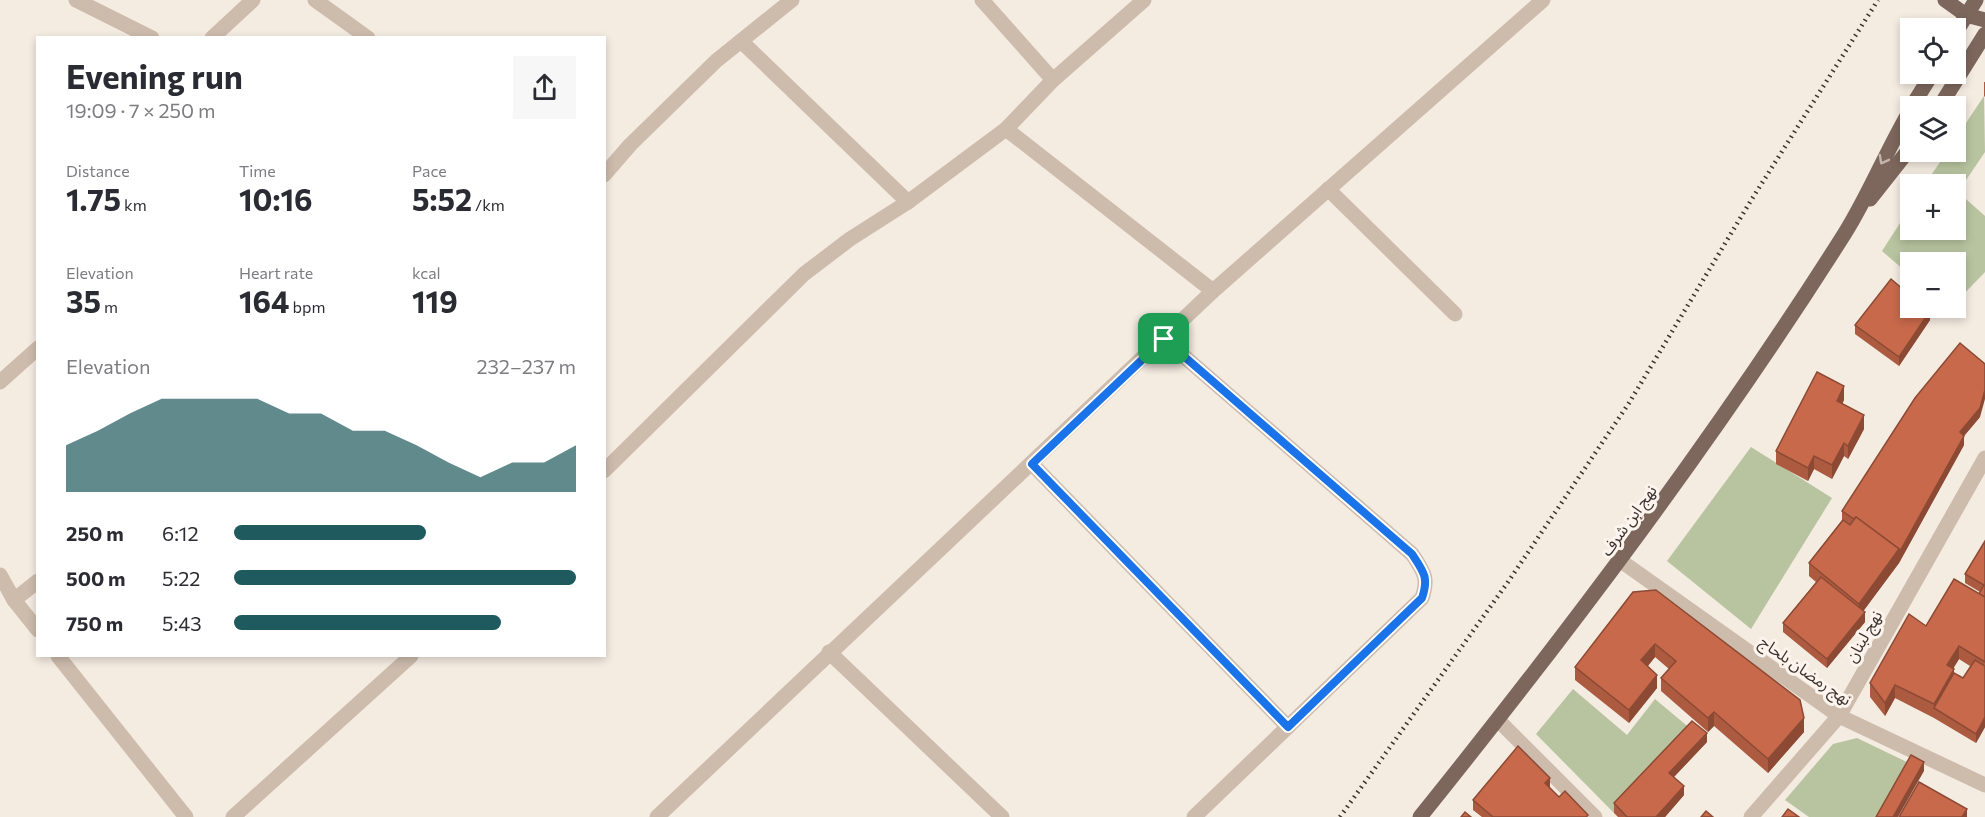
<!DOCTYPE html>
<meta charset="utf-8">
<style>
:root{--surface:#fff;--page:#f7f7f7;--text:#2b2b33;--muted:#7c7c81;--accent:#1f5a5e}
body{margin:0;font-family:Commissioner,"Noto Sans Arabic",sans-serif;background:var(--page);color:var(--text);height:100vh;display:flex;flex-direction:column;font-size:22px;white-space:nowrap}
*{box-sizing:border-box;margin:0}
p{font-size:20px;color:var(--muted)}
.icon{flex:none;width:33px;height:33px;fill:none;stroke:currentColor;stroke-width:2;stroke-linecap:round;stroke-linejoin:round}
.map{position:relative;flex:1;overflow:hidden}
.panel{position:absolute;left:36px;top:36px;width:570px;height:621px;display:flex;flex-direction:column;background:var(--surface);border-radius:0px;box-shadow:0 3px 9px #0003}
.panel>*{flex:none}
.buttons{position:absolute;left:1900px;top:18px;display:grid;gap:12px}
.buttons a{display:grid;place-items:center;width:66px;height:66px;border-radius:0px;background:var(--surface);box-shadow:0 3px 9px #0003;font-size:30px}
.pin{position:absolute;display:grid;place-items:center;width:51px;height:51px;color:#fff;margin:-26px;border-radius:12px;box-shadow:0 3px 9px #0006}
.round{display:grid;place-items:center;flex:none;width:63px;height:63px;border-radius:0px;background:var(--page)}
.summary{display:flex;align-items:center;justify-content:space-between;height:102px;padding:0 30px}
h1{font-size:33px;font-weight:700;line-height:45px}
.figures{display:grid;grid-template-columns:repeat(3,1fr);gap:9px;height:102px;padding:6px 30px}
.figures div{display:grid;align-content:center}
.figures b{font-size:30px;font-weight:700}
.figures small{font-size:16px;font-weight:400}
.figures p{font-size:16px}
.chart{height:168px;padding:12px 30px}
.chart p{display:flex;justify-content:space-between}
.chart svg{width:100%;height:108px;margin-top:6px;fill:var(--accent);opacity:.7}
ul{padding:0 30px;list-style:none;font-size:20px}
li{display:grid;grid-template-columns:96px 72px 1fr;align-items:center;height:45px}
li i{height:15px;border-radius:8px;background:var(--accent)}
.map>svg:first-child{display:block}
.green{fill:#b8c4a0}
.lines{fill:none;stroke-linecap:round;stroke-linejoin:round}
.minor{stroke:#cdbbac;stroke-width:15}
.major{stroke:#7d675c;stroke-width:15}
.rail{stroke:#3b302b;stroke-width:4.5;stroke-dasharray:1.5 4.5;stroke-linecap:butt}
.wall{fill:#ac5a40;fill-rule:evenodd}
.shaded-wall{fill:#8c4a34}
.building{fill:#c8694b;stroke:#8c4a34;stroke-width:1.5}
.oneway{stroke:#c2b5ac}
.route-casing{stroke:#fff;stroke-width:12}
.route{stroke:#1a73e8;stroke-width:8}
.labels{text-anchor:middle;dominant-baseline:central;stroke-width:6;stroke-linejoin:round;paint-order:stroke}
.street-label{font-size:16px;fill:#3b302b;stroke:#fbf5ee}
</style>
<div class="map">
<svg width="1985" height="817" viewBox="0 0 1985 817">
<rect width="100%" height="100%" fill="#f4ebe1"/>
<!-- green -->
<g class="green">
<polygon points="1984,96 1985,152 1958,192 1985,216 1985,272 1956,302 1956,262 1911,262 1911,276 1882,251 1911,206 1911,230 1956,230 1956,184 1925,184 1947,152 1956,152 1956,138"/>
<polygon points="1751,447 1832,498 1751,629 1667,561"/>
<polygon points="1573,689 1627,735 1655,699 1692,730 1614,813 1536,734"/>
<polygon points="1857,738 1911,764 1882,817 1809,817 1785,800 1833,744"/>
</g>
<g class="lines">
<!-- minor -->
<g class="minor">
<polyline points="76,0 152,38"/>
<polyline points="315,0 368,38"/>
<polyline points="982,0 1053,80"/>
<polyline points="212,38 253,0"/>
<polyline points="741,41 908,202"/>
<polyline points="1006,129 1213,291"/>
<polyline points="604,175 630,145 716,61 792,0"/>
<polyline points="1328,189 1455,314"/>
<path d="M1164 339 1412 554C1424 572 1429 578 1422 598L1194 817"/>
<polyline points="0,382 38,348"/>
<polyline points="1032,464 1288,727"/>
<polyline points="604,471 804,274 850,239 908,202 1006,129 1053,80 1144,0"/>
<polyline points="1621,561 1839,716 1985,785"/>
<polyline points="0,575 14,600"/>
<polyline points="38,581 14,600 38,630"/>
<polyline points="829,652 1002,817"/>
<polyline points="58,656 186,817"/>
<polyline points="1498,720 1595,817"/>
<polyline points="233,817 411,656"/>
<polyline points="657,817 1213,291 1543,0"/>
<polyline points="1751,817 1839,716 1985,458"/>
</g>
<!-- major -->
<g class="major">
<polyline points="1945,0 1966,15 1985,20"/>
<polyline points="1956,32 1976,0"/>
<polyline points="1912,106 1932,74"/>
<polyline points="1940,106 1985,34"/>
<polyline points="1870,199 1911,147"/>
<path d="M1420 817C1571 629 1716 437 1845 233 1870 193 1887 149 1911 109"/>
</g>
<!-- rail -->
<polyline class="rail" points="1340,817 1508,582 1629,403 1750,202 1878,0"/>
</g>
<!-- wall -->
<g class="wall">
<polygon points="1984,82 1985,82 1985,97 1984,96"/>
<polygon points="1930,320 1899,366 1855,334 1855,325"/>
<polygon points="1844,400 1842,404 1864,429 1848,459 1844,456 1832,479 1814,469 1808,481 1776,464 1776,451"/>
<polygon points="1980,417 1964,436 1964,445 1899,563 1863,611 1865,622 1827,668 1783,632 1783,623 1816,582 1809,576 1809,563 1842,520 1842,511"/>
<path d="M1985 541V727L1976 743 1934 718 1895 698 1885 716 1870 697V683L1926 626 1979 594 1980 592 1965 583V574ZM1959 659 1970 666 1963 678 1954 673 1953 669Z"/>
<polygon points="1633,592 1804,732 1768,773 1714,726 1708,732 1661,691 1661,678 1669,669 1655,657 1648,666 1657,688 1629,723 1575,680 1575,667"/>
<polygon points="1707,742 1674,777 1684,795 1665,817 1618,817 1614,813 1614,803"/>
<polygon points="1549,787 1559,797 1588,817 1482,817 1473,810 1473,800"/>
</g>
<!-- shaded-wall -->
<g class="shaded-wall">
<polygon points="1930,311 1930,320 1899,366 1899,357"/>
<polygon points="1844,386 1844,400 1837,414 1837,401"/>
<polygon points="1985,390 1985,399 1980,417 1964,436 1964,445 1899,563 1859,617 1859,604 1899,549 1960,432"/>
<polygon points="1864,415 1864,429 1848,459 1848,446"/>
<polygon points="1844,443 1844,456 1832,479 1832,465"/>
<polygon points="1814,456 1814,469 1808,481 1808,468"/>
<polygon points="1865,612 1865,622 1827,668 1827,659"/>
<polygon points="1655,644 1655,657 1641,674 1641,660"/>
<polygon points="1959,646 1959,659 1947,678 1947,665"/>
<polygon points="1954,669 1954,683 1934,708 1934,704"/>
<polygon points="1657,675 1657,688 1629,723 1629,710"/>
<polygon points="1895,685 1895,698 1885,716 1885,703"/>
<polygon points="1714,712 1714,726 1708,732 1708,718"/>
<polygon points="1985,717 1985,727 1976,743 1976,734"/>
<polygon points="1804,718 1804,732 1768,773 1768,759"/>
<polygon points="1707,733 1707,742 1669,782 1669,773"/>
<polygon points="1924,762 1924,771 1898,817 1893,817"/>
<polygon points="1550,778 1550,787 1545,792 1545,783"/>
<polygon points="1684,786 1684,795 1665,817 1656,817"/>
<polygon points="1967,809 1967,817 1962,817"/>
</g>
<!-- building -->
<g class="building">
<polygon points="1891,279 1911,296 1911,308 1925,308 1930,311 1899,357 1855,325"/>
<polygon points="1960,343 1985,364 1985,390 1980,408 1960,432 1964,436 1899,553 1899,549 1856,517 1854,519 1842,511 1915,398"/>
<polygon points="1817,372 1844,386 1837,401 1864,415 1848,446 1844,443 1832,465 1814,456 1808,468 1776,451"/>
<polygon points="1856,517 1899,549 1859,604 1809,563 1843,520 1850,525"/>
<polygon points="1985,541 1985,597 1979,594 1984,585 1965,574"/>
<polygon points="1821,577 1865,612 1827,659 1783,623"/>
<polygon points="1954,579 1985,597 1985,662 1959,646 1947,665 1954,669 1934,704 1895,685 1885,703 1870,683 1909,614 1926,626"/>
<polygon points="1656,590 1800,700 1804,718 1768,759 1714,712 1708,718 1661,678 1676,661 1655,644 1641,660 1657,675 1629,710 1575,667 1633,592"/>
<polygon points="1975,660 1985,666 1985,717 1976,734 1934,708 1954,673 1963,678"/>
<polygon points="1692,721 1707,733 1669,773 1684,786 1656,817 1627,817 1614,803"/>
<polygon points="1518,746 1550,778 1545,783 1559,797 1565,791 1588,815 1586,817 1493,817 1473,800"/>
<polygon points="1911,755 1924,762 1893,817 1876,817"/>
<polygon points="1919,782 1967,809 1962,817 1899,817"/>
<polygon points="1788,809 1799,817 1782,817"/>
<polygon points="1706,811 1713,817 1701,817"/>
<polygon points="1465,812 1471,817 1461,817"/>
</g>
<!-- one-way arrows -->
<defs><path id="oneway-chevron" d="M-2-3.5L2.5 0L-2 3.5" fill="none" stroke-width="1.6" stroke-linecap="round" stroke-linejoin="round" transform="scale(1.5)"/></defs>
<use class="oneway" href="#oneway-chevron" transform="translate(1883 160) rotate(118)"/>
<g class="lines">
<!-- route casing -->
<g class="route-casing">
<path id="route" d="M1164 339 1412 554C1424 572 1429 578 1422 598L1288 727 1032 464Z"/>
</g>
<!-- route -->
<use href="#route" class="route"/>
</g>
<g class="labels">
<!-- street labels -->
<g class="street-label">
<text transform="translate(1628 520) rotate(-54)">نهج ابن شرف</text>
<text transform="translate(1863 636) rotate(-60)">نهج لبنان</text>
<text transform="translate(1806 670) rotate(35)">نهج رمضان بلحاج</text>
</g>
</g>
</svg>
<div class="buttons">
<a><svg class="icon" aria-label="locate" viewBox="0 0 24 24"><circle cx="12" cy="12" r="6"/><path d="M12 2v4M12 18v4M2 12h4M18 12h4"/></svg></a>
<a><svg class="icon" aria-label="layers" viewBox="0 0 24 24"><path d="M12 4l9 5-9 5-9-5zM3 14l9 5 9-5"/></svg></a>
<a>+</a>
<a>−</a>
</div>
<div class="pin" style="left:1164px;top:339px;background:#1e9e55"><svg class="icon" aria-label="arrive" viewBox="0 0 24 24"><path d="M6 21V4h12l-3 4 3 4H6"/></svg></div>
<section class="panel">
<div class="summary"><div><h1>Evening run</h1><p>19:09 · 7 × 250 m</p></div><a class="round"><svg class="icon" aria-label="share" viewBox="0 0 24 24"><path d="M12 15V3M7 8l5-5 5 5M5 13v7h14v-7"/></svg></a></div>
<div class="figures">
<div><p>Distance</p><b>1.75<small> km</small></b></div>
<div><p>Time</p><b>10:16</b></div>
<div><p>Pace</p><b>5:52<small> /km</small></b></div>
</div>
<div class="figures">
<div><p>Elevation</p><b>35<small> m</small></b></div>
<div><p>Heart rate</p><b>164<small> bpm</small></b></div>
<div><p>kcal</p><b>119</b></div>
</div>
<div class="chart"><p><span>Elevation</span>232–237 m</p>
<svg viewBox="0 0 160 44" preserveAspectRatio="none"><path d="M0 44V25L10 19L20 12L30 6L40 6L50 6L60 6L70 12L80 12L90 19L100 19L110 25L120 32L130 38L140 32L150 32L160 25V44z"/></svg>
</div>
<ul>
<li><b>250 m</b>6:12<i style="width:56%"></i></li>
<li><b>500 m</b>5:22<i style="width:100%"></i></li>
<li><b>750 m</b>5:43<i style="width:78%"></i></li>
</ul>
</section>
</div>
